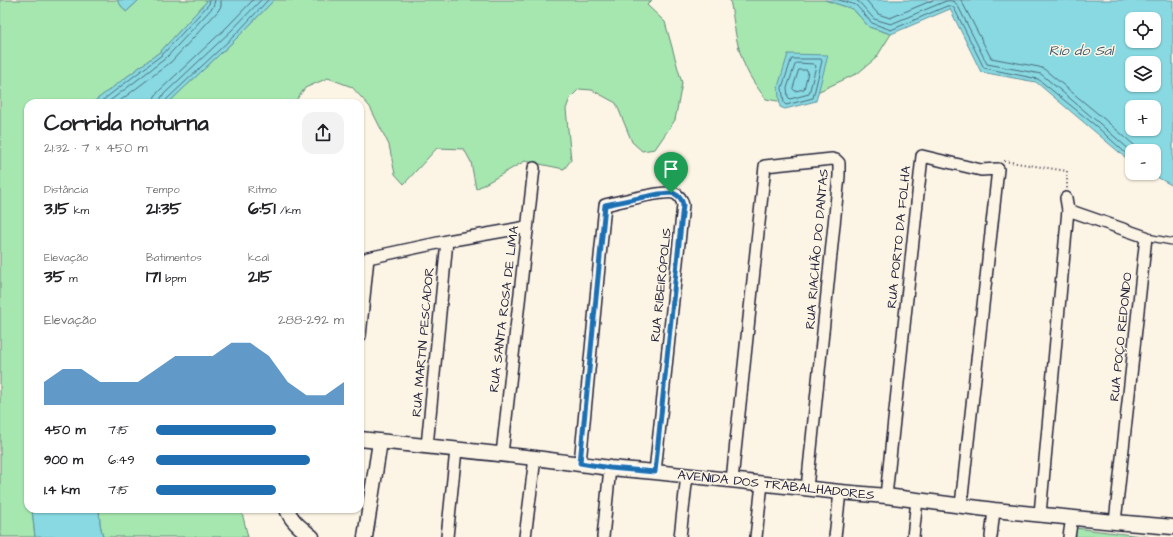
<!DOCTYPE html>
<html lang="pt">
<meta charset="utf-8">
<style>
:root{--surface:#fff;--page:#f2f2f2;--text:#202124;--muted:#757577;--accent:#1f6fb2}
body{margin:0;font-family:"Architects Daughter",sans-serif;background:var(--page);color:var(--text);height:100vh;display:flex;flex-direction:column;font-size:15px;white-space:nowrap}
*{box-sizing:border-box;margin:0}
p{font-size:13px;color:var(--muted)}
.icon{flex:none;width:22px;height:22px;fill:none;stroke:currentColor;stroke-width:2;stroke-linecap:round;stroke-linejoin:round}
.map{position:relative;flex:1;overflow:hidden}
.sheet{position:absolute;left:24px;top:99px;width:340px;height:414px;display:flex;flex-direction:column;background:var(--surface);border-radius:12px;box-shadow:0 1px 3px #0004}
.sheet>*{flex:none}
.fabs{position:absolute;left:1125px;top:12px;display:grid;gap:8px}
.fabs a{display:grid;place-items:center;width:36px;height:36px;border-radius:8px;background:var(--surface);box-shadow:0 1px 3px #0004;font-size:20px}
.pin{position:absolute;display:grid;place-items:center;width:34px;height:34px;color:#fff;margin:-41px -17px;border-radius:50% 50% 50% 0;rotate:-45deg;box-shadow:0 0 4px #0007}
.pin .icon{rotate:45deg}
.round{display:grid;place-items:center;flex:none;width:42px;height:42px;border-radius:12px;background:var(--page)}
.headline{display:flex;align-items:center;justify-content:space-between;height:68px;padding:0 20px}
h1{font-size:22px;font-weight:700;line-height:30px}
.stats{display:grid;grid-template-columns:repeat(3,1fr);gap:6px;height:68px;padding:4px 20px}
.stats div{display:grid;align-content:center}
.stats b{font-size:17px;font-weight:700}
.stats small{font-size:11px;font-weight:400}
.stats p{font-size:11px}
.chart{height:112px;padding:8px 20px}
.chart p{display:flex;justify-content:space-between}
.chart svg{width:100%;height:72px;margin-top:4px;fill:var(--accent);opacity:.7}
ul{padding:0 20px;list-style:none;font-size:13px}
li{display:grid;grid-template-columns:64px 48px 1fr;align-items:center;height:30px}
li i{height:10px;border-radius:5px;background:var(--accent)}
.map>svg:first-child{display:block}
.green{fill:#a6e7b0;stroke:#648476}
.water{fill:#88d9e1;stroke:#5f909f;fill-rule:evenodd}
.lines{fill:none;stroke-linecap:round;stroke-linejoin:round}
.shore{stroke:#4b6b7d;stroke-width:1}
.service-casing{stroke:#22223b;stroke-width:8}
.minor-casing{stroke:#22223b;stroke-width:14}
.tertiary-casing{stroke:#22223b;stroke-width:17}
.path{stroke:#22223b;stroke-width:2;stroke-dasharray:1 3;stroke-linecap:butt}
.service{stroke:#fcf5e5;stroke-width:5.5}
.minor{stroke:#fcf5e5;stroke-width:11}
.tertiary{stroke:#fcf5e5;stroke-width:14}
.route-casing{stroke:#fff;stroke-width:8}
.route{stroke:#1f6fb2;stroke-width:5}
.labels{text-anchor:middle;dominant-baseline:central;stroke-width:3;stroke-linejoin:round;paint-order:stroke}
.street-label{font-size:13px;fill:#22223b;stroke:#fcf5e5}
.water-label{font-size:14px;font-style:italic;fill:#41596d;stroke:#fcf5e5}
</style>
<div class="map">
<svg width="1173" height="537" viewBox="0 0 1173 537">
<rect width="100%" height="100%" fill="#fcf5e5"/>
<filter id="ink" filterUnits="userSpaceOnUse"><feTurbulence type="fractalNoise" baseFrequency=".025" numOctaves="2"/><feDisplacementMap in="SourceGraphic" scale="8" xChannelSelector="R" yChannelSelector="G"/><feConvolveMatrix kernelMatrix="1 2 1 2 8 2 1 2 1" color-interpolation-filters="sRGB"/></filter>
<g filter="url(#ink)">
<!-- green -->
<g class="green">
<polygon points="0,0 117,0 126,12 139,0 208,0 161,51 92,103 28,103 28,509 32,509 35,537 0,537"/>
<polygon points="274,0 652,0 647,5 665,22 682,83 675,120 655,149 642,151 632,142 616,103 592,90 579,89 570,98 566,109 571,160 564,169 525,161 476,189 471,162 464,149 437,148 404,184 395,174 389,145 370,107 352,87 328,78 305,88 294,103 168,103 238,37"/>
<path d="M730 0H825L853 9 869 27 891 34 876 58 858 73 798 101 789 103 766 99C756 86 747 74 742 58 735 40 734 19 730 0Z"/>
<polygon points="99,509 241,509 248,537 103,537 100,524"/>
<polygon points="1075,528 1149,537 1074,537"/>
</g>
<!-- water -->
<g class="water">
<polygon points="117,0 139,0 126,12"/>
<polygon points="208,0 274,0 238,37 168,103 92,103 161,51"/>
<path d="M825 0H1173V186L1150 173H1154V151H1132V163L1036 82 981 72 950 9 891 34 869 27 853 9ZM1132 19H1154V41H1132ZM1132 63H1154V85H1132ZM1132 107H1154V129H1132Z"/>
<polygon points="788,54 828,55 816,101 785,109 780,107 778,87"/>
<polygon points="32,509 99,509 100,524 103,537 35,537"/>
</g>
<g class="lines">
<!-- shore -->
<g class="shore">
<polyline points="839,0 856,5 872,23 891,30 947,6 951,6 954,8 984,68 1038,79 1096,126 1132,159"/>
<path d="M856 0 860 3 874 19 891 24 946 1C951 0 955 1 958 6L987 64 1041 74 1099 123 1132 152"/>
<polyline points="866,0 878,14 890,18 933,0"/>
<polyline points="961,0 991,58 1039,67 1044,69 1103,118 1141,151"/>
<polygon points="792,59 821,59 822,61 813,98 786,105 784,103 782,88"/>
<polygon points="797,63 814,64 816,66 809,94 790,99 788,97 787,88 795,65"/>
<polygon points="799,70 807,70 808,72 804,89 795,91 793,89"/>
<polyline points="99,103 163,54 209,4 210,0"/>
<polyline points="107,103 166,58 213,7 215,0"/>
<polyline points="117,103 171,62 218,11 221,6 221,0"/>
<polyline points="154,103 155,96 159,91 228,26 253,0"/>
<polyline points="160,103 161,98 163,95 232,30 261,0"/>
<polyline points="165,103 167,99 236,34 268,0"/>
</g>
<!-- service casing -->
<g class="service-casing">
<polyline id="service" points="1146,237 1173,242"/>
</g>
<!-- minor casing -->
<g class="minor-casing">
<g id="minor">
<polyline points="1068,210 1146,237 1115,522"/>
<polyline points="360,336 368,258 447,241 521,228 527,231"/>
<polyline points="427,446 447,241"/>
<polyline points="502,454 534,168"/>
<path d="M580 463 605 205C618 202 663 190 674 193 679 195 682 200 683 205L655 472"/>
<polyline points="732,480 765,166 832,159 836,160 839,163 839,176 807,488"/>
<polyline points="886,496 922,156 981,170 998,169 961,505"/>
<polyline points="1040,514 1068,210 1066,198"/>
<polyline points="447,537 456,450"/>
<polyline points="525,537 535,458"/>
<polyline points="603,537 610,468"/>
<polyline points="680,537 687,475"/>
<polyline points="756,537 762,484"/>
<polyline points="835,537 840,492"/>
<polyline points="913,537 917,500"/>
<polyline points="991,537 994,510"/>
<polyline points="1069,537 1072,517"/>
</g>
</g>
<!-- tertiary casing -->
<g class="tertiary-casing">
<g id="tertiary">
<polyline points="360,439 535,458 610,468 655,472 840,492 886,496 994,510 1115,522 1173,527"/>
<path d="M287 509C291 521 302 529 312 537"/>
<polyline points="365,537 380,442"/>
</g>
</g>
<!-- path -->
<polyline class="path" points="1004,161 1067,171 1067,189"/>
<!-- service -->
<use href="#service" class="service"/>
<!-- minor -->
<use href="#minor" class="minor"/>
<!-- tertiary -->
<use href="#tertiary" class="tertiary"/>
</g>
</g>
<g class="lines" filter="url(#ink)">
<!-- route casing -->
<g class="route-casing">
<path id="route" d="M671 193C678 194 682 199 683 205L655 472 610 468 580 463 605 205 659 194Z"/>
</g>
<!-- route -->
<use href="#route" class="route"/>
</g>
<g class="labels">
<!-- street labels -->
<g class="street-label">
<text transform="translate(899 237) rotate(-84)">RUA PORTO DA FOLHA</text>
<text transform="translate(817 249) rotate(-85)">RUA RIACHÃO DO DANTAS</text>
<text transform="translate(661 285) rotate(-84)">RUA RIBEIRÓPOLIS</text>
<text transform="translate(504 309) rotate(-83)">RUA SANTA ROSA DE LIMA</text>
<text transform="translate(1121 337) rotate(-84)">RUA POÇO REDONDO</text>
<text transform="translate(423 342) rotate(-85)">RUA MARTIN PESCADOR</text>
<text transform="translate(776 485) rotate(6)">AVENIDA DOS TRABALHADORES</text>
</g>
<!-- water labels -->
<g class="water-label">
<text x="1081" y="51">Rio do Sal</text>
</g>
</g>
</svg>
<div class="fabs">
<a><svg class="icon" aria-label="locate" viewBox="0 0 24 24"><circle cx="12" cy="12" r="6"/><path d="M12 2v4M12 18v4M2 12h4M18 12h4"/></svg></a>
<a><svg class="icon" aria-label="layers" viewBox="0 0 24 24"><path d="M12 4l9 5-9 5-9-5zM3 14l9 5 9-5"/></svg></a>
<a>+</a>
<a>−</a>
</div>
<div class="pin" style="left:671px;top:193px;background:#1e9e55"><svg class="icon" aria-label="arrive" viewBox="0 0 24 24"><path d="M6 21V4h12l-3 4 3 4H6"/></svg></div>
<section class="sheet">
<div class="headline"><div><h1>Corrida noturna</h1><p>21:32 · 7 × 450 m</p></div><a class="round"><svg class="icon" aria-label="share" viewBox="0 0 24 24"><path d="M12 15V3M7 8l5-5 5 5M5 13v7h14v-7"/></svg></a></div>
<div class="stats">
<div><p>Distância</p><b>3.15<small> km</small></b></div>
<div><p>Tempo</p><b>21:35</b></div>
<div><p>Ritmo</p><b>6:51<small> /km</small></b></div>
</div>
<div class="stats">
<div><p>Elevação</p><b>35<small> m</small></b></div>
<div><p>Batimentos</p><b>171<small> bpm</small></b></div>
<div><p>kcal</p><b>215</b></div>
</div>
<div class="chart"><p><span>Elevação</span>288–292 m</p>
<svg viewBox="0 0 160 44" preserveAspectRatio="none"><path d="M0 44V30L10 22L20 22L30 30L40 30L50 30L60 22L70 14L80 14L90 14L100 6L110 6L120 14L130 30L140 38L150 38L160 30V44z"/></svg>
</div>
<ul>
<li><b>450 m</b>7:15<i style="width:64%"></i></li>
<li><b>900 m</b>6:49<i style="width:82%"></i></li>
<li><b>1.4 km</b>7:15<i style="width:64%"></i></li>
</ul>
</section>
</div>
